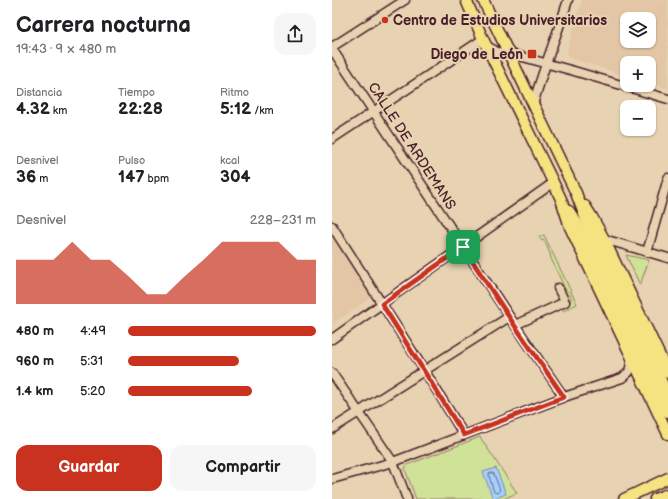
<!DOCTYPE html>
<html lang="es">
<meta charset="utf-8">
<style>
:root{--surface:#fff;--page:#f6f6f6;--text:#202124;--muted:#757577;--accent:#c8321e}
body{margin:0;font-family:"Balsamiq Sans",sans-serif;background:var(--page);color:var(--text);height:100vh;display:flex;flex-direction:column;font-size:15px;white-space:nowrap}
*{box-sizing:border-box;margin:0}
p{font-size:13px;color:var(--muted)}
.icon{flex:none;width:22px;height:22px;fill:none;stroke:currentColor;stroke-width:2;stroke-linecap:round;stroke-linejoin:round}
.map{position:relative;flex:1;overflow:hidden}
.side{display:flex;flex-direction:column;background:var(--surface);width:332px}
.side>*{flex:none}
.tools{position:absolute;left:288px;top:12px;display:grid;gap:8px}
.tools a{display:grid;place-items:center;width:36px;height:36px;border-radius:8px;background:var(--surface);box-shadow:0 1px 3px #0004;font-size:20px}
.pin{position:absolute;display:grid;place-items:center;width:34px;height:34px;color:#fff;margin:-17px;border-radius:8px;box-shadow:0 2px 6px #0006}
.round{display:grid;place-items:center;flex:none;width:42px;height:42px;border-radius:12px;background:var(--page)}
.summary{display:flex;align-items:center;justify-content:space-between;height:68px;padding:0 16px}
h1{font-size:22px;font-weight:800;line-height:30px}
.figures{display:grid;grid-template-columns:repeat(3,1fr);gap:6px;height:68px;padding:4px 16px}
.figures div{display:grid;align-content:center}
.figures b{font-size:17px;font-weight:800}
.figures small{font-size:11px;font-weight:400}
.figures p{font-size:11px}
.chart{height:112px;padding:8px 16px}
.chart p{display:flex;justify-content:space-between}
.chart svg{width:100%;height:72px;margin-top:4px;fill:var(--accent);opacity:.7}
.button{display:flex;gap:8px;margin-top:auto;padding:8px 16px}
.button a{flex:1;height:46px;border-radius:12px;background:var(--accent);color:#fff;font-size:16px;font-weight:800;line-height:46px;text-align:center}
.button a+a{background:var(--page);color:var(--text)}
ul{padding:0 16px;list-style:none;font-size:13px}
li{display:grid;grid-template-columns:64px 48px 1fr;align-items:center;height:30px}
li i{height:10px;border-radius:5px;background:var(--accent)}
main{display:flex;flex:1;min-height:0}
.map>svg:first-child{display:block}
.built{fill:#e2c6a6;fill-rule:evenodd}
.green{fill:#d0e297;stroke:#8d8061}
.water{fill:#a4d0ff;stroke:#8089aa}
.lines{fill:none;stroke-linecap:round;stroke-linejoin:round}
.shore{stroke:#6e6680;stroke-width:1}
.minor-casing{stroke:#4a1f2b;stroke-width:11}
.major-casing{stroke:#4a1f2b;stroke-width:13}
.minor{stroke:#e7d3b1;stroke-width:8}
.major{stroke:#f5e382;stroke-width:10}
.route-casing{stroke:#fff;stroke-width:8}
.route{stroke:#c8321e;stroke-width:5}
.poi-dot{fill:#c8321e;stroke:#e7d3b1;stroke-width:1.5}
.labels{text-anchor:middle;dominant-baseline:central;stroke-width:4;stroke-linejoin:round;paint-order:stroke}
.poi-label{font-size:14px;font-weight:bold;fill:#4a1f2b;stroke:#e7d3b1;text-anchor:start}
.street-label{font-size:14px;fill:#4a1f2b;stroke:#e7d3b1}
</style>
<main>
<section class="side">
<div class="summary"><div><h1>Carrera nocturna</h1><p>19:43 · 9 × 480 m</p></div><a class="round"><svg class="icon" aria-label="share" viewBox="0 0 24 24"><path d="M12 15V3M7 8l5-5 5 5M5 13v7h14v-7"/></svg></a></div>
<div class="figures">
<div><p>Distancia</p><b>4.32<small> km</small></b></div>
<div><p>Tiempo</p><b>22:28</b></div>
<div><p>Ritmo</p><b>5:12<small> /km</small></b></div>
</div>
<div class="figures">
<div><p>Desnivel</p><b>36<small> m</small></b></div>
<div><p>Pulso</p><b>147<small> bpm</small></b></div>
<div><p>kcal</p><b>304</b></div>
</div>
<div class="chart"><p><span>Desnivel</span>228–231 m</p>
<svg viewBox="0 0 160 44" preserveAspectRatio="none"><path d="M0 44V17L10 17L20 17L30 6L40 17L50 17L60 27L70 38L80 38L90 27L100 17L110 6L120 6L130 6L140 6L150 17L160 17V44z"/></svg>
</div>
<ul>
<li><b>480 m</b>4:49<i style="width:100%"></i></li>
<li><b>960 m</b>5:31<i style="width:59%"></i></li>
<li><b>1.4 km</b>5:20<i style="width:66%"></i></li>
</ul>
<div class="button"><a>Guardar</a><a>Compartir</a></div>
</section>
<div class="map">
<svg width="336" height="499" viewBox="0 0 336 499">
<rect width="100%" height="100%" fill="#e7d3b1"/>
<filter id="ink" filterUnits="userSpaceOnUse"><feTurbulence type="fractalNoise" baseFrequency=".025" numOctaves="2"/><feDisplacementMap in="SourceGraphic" scale="8" xChannelSelector="R" yChannelSelector="G"/><feConvolveMatrix kernelMatrix="1 2 1 2 8 2 1 2 1" color-interpolation-filters="sRGB"/></filter>
<g filter="url(#ink)">
<!-- built -->
<g class="built">
<path d="M250 0H336V88L317 83V63H295V76L238 58 235 50ZM295 19H317V41H295Z"/>
<polygon points="0,237 3,238 38,294 38,298 1,324"/>
</g>
<!-- green -->
<g class="green">
<path d="M212 235 245 304 231 311 230 308 237 305C241 299 239 293 233 289L218 256H219L212 240 210 241 207 237Z"/>
<polygon points="294,255 317,260 308,285"/>
<polygon points="148,437 185,493 171,499 84,499 73,469 75,465"/>
</g>
<!-- water -->
<polygon class="water" points="164,468 174,494 161,499 151,472"/>
<g class="lines">
<!-- shore -->
<polygon class="shore" points="160,473 162,474 168,490 165,493 162,492 157,476 157,474"/>
<!-- minor casing -->
<g class="minor-casing">
<g id="minor">
<polyline points="155,46 165,52 176,53 242,71 336,99"/>
<polyline points="0,47 73,0"/>
<polyline points="0,49 183,325 232,397"/>
<path d="M201 105C211 69 225 35 236 0"/>
<polyline points="0,139 151,39"/>
<polyline points="0,226 89,365 132,435"/>
<polyline points="272,239 336,258"/>
<polyline points="315,252 336,178"/>
<polyline points="183,325 233,302 226,288"/>
<polyline points="0,339 221,183"/>
<polyline points="0,373 61,462 75,499"/>
<polyline points="0,429 177,317"/>
<polyline points="0,479 61,462 232,397 290,378 297,372 300,358"/>
</g>
</g>
<!-- major casing -->
<g class="major-casing">
<g id="major">
<polyline points="134,0 151,39 219,178 229,199 238,227 336,434"/>
<polyline points="151,0 244,193 255,222 336,395"/>
<polyline points="253,206 260,217 272,239 336,373"/>
<polyline points="237,211 245,223 336,412"/>
<polyline points="292,499 336,478"/>
<polyline points="323,499 336,494"/>
</g>
</g>
<!-- minor -->
<use href="#minor" class="minor"/>
<!-- major -->
<use href="#major" class="major"/>
</g>
</g>
<g class="lines" filter="url(#ink)">
<!-- route casing -->
<g class="route-casing">
<polygon id="route" points="131,247 183,326 232,397 132,435 50,304"/>
</g>
<!-- route -->
<use href="#route" class="route"/>
</g>
<!-- markers -->
<g class="poi-dot">
<circle cx="53" cy="20" r="4"/>
<rect x="195" y="49" width="10" height="10" rx="2"/>
</g>
<g class="labels">
<!-- poi labels -->
<g class="poi-label">
<text x="61" y="20">Centro de Estudios Universitarios</text>
<text x="191" y="54" text-anchor="end">Diego de León</text>
</g>
<!-- street labels -->
<g class="street-label">
<text transform="translate(80 146) rotate(57)">CALLE DE ARDEMANS</text>
</g>
</g>
</svg>
<div class="tools">
<a><svg class="icon" aria-label="layers" viewBox="0 0 24 24"><path d="M12 4l9 5-9 5-9-5zM3 14l9 5 9-5"/></svg></a>
<a>+</a>
<a>−</a>
</div>
<div class="pin" style="left:131px;top:247px;background:#1e9e55"><svg class="icon" aria-label="arrive" viewBox="0 0 24 24"><path d="M6 21V4h12l-3 4 3 4H6"/></svg></div>
</div>
</main>
